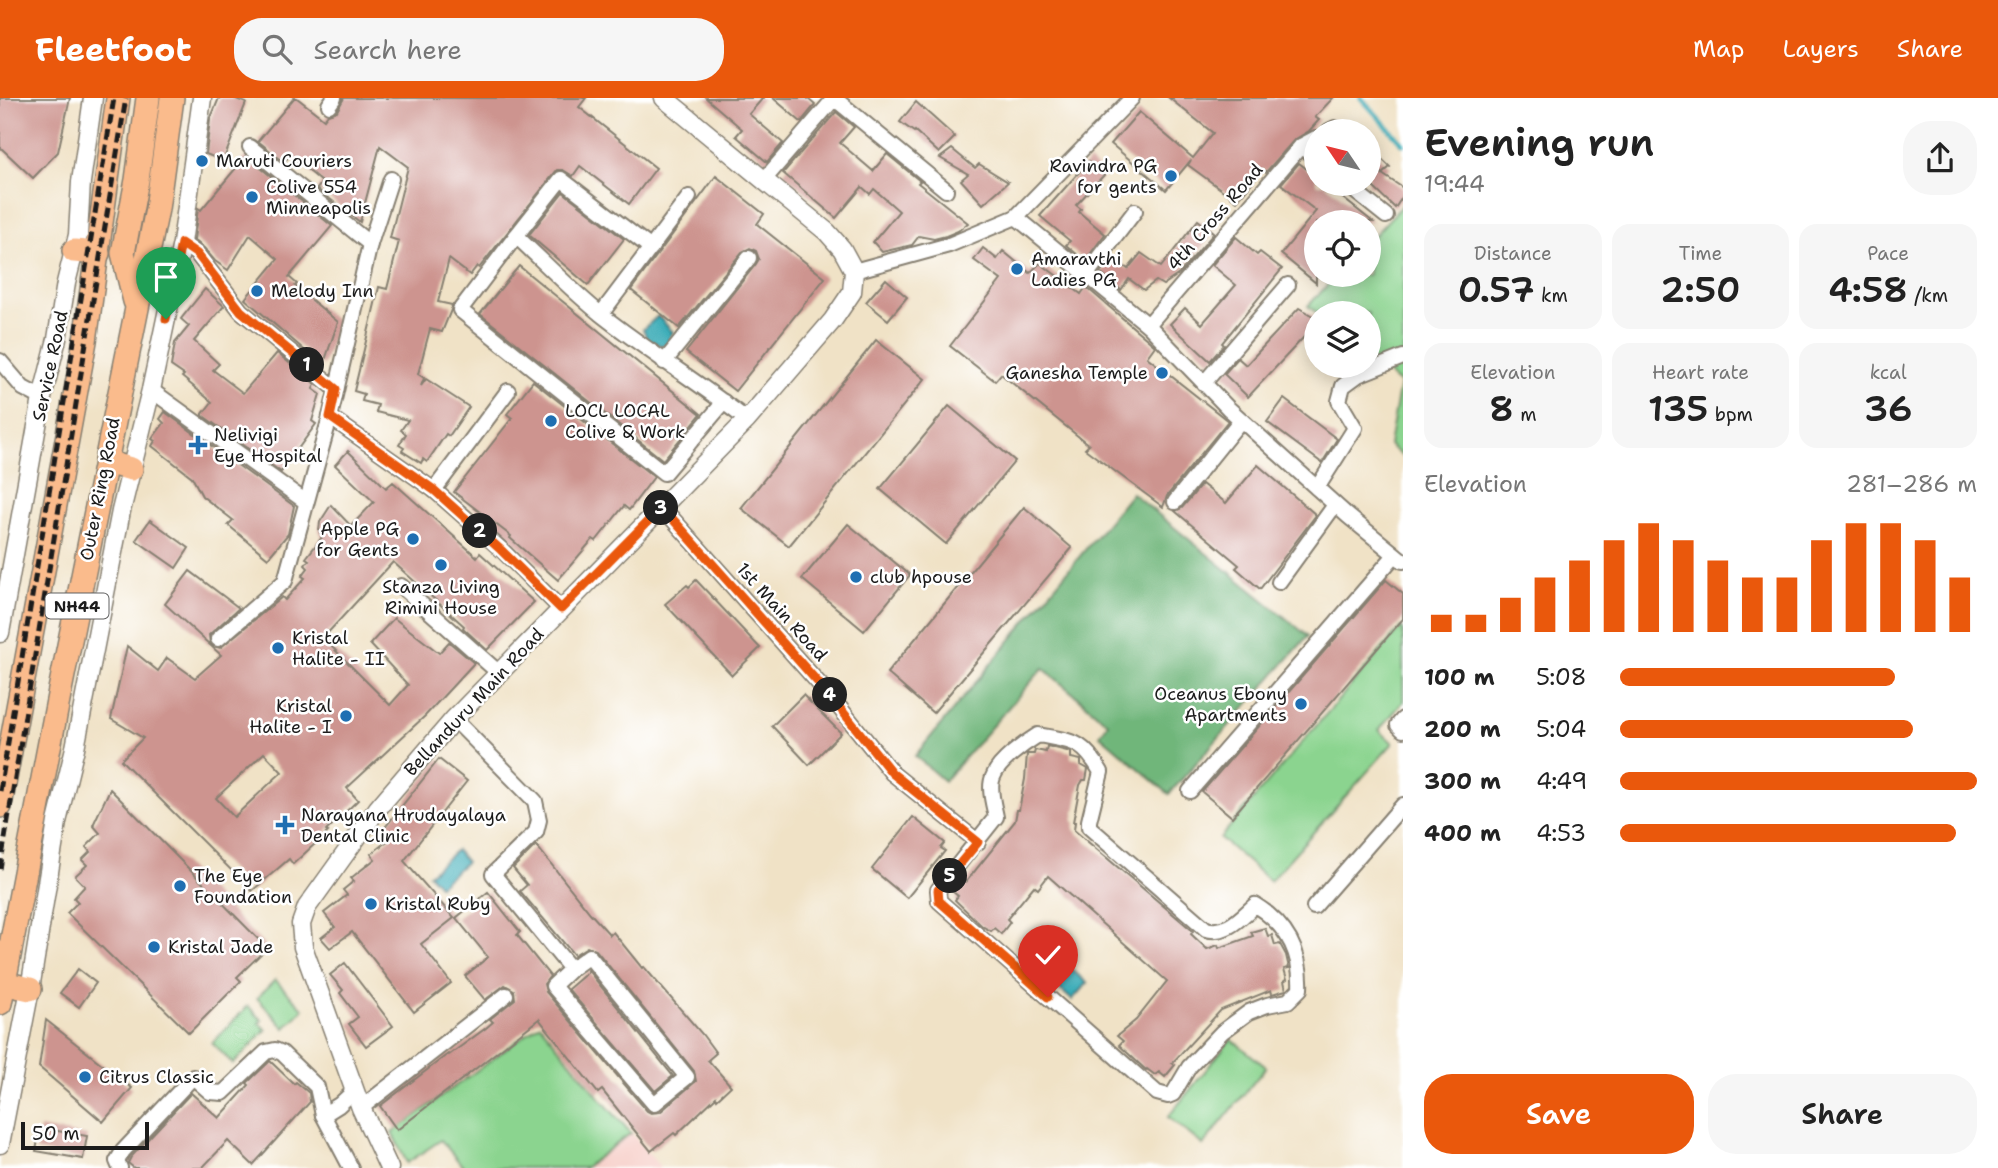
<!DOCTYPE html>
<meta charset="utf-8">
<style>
:root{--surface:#fff;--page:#f6f6f6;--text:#222;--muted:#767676;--accent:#ea580c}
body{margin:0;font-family:"Shantell Sans",sans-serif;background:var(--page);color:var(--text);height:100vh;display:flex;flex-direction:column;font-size:26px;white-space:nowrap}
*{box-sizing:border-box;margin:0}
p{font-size:23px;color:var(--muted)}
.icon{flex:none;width:38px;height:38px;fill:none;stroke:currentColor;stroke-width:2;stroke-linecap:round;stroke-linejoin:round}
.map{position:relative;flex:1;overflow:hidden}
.panel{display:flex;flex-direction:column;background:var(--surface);width:595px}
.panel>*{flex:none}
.needle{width:46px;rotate:305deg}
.buttons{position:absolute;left:1304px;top:21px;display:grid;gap:14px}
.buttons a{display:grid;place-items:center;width:77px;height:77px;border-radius:50%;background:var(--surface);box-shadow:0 4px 18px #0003;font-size:35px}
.scale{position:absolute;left:21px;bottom:18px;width:128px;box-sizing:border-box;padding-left:7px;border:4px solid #1c1c1c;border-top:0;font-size:19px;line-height:24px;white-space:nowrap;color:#1c1c1c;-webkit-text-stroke:5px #fff;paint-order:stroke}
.pin{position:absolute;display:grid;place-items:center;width:60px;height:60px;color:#fff;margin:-72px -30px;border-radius:50% 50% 50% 0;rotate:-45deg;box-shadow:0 0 7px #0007}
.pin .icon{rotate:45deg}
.km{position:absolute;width:35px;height:35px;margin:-18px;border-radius:50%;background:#222;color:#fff;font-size:19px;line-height:35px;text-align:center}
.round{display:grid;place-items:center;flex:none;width:74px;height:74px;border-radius:28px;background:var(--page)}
.head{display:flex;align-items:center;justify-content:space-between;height:119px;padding:0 21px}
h1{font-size:38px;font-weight:600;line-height:52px}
.figures{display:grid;grid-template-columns:repeat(3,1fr);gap:10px;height:119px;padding:7px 21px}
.figures div{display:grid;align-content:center;border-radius:18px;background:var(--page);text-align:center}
.figures b{font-size:35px;font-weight:600}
.figures small{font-size:19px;font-weight:400}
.figures p{font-size:19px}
.chart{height:196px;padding:14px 21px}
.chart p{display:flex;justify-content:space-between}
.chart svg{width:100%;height:126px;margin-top:7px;stroke:var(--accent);stroke-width:6}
.action{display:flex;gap:14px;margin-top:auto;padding:14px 21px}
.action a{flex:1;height:80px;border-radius:28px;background:var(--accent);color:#fff;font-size:28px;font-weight:600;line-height:80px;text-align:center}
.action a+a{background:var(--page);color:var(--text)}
ul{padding:0 21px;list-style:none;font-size:23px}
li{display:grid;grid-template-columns:112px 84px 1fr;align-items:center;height:52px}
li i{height:18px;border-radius:9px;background:var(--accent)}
header{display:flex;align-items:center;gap:42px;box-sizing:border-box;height:98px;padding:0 35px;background:var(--accent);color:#fff}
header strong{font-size:33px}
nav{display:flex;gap:38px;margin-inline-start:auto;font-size:24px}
.search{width:490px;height:63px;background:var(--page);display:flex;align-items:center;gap:18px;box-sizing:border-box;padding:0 24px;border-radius:28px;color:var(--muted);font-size:26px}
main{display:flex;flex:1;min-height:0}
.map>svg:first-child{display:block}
.built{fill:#f7d0ca}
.green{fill:#8bd48f;stroke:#547856;stroke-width:2}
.forest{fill:#70b67a;stroke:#46694b;stroke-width:2}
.water{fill:#39aab6;stroke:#2a6369;stroke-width:2}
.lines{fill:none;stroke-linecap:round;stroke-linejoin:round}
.stream{stroke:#39aab6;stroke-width:5}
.building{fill:#cd948f;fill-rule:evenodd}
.minor-casing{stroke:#867f71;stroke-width:18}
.tertiary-casing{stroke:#867f71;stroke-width:21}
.trunk-casing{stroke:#867f71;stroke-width:26}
.minor{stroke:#fff;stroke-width:14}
.tertiary{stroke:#fff;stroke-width:18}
.trunk{stroke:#fabb8c;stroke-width:23}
.rail{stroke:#1c1c1c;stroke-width:5;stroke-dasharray:10 5;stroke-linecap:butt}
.route-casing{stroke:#fff;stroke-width:14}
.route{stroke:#ea580c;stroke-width:9}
.poi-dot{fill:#1f6fb2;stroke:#fff;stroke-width:2.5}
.labels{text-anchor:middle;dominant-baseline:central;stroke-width:5;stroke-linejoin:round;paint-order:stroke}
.shield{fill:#fff;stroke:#606060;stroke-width:2}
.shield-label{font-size:16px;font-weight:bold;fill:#1c1c1c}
.poi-label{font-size:18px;fill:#1c1c1c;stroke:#fff;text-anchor:start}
.street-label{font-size:18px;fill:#1c1c1c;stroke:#fff}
</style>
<header>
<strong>Fleetfoot</strong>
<div class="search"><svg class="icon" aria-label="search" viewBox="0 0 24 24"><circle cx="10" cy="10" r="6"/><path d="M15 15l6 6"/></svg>Search here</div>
<nav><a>Map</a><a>Layers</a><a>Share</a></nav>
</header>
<main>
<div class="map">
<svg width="1403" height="1070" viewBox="0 0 1403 1070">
<rect width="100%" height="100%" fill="#fff"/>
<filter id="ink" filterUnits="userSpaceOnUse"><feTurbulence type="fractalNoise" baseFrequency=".0143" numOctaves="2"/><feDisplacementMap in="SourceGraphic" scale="14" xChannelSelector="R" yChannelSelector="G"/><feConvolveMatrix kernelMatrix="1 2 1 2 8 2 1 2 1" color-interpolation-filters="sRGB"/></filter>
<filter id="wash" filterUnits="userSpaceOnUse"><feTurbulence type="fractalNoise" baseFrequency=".00686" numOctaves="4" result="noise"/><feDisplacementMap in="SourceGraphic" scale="28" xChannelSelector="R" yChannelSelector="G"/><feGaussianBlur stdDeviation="1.57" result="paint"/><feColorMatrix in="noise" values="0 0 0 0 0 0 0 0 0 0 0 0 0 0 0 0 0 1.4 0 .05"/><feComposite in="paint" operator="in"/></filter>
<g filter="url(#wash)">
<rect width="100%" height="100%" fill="#f0e2c6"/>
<!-- built -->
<polygon class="built" points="631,1035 661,1070 584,1070"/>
<!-- green -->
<g class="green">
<polygon points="1403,106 1403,359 1389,347 1400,286 1369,259 1368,215 1317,215 1308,208 1337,177 1368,177 1369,143"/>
<polygon points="1401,529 1403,531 1403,604 1379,632 1393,645 1270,783 1220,740"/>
<polygon points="275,882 304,911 285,930 257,900"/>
<polygon points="248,908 262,922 259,925 266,932 233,966 212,945"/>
<polygon points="540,926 598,998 631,1035 584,1070 464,1070 441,1042 407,1065 392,1035"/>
<polygon points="1231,941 1266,969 1203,1047 1168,1019"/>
</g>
<!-- forest -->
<polygon class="forest" points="1132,395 1308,538 1169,696 1100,637 1108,625 1043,570 944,683 915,658"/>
<!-- water -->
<g class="water">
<polygon points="658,218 673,234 666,247 661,248 647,241 643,231"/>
<polygon points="456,752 466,764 439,787 429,776"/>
<polygon points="1054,855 1087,885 1072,902 1038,872"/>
</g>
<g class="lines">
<!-- stream -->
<polyline class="stream" points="1361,0 1403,46"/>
</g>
<g id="blocks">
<!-- building -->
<g class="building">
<polygon points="0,0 70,0 58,54 33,80 0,49"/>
<polygon points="219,0 234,0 246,5 223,63 206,56 210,22"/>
<polygon points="294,0 297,0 324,21 328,16 337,13 344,0 586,0 579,9 656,70 629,106 580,68 573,78 563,72 557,72 479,170 477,168 470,177 449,161 438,204 452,207 451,212 442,234 430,231 418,276 424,280 421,288 426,281 469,309 449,338 446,336 427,364 423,361 421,365 402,353 404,350 399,347 406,336 401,332 408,322 376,314 378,307 362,303 364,296 354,293 379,189 387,191 399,143 390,140 408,69 380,48 360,124 317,91 322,84 290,57 284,64 258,43"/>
<polygon points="706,0 763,0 749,16 783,45 767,64 736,38 742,31"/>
<polygon points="773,0 807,0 815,7 801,24"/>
<polygon points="1169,0 1333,0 1315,19 1319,22 1309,33 1294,42 1266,74 1263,71 1237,103 1188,67 1191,62 1166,92 1111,46 1139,14 1193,60 1213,35"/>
<polygon points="916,4 955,39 939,55 915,33 914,34 900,24"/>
<polygon points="836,14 854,29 840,45 873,73 887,56 920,83 918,85 968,125 958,133 946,138 934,141 919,138 912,147 882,154 873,144 899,113 874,91 870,96 862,89 836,120 783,75"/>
<polygon points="1368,48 1390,69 1382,76 1403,90 1403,98 1395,110 1371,87 1368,89"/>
<polygon points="952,51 975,70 979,66 1008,84 983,106 961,82 968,76 940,60"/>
<polygon points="246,58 332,128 289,179 297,186 295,188 338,224 323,268 245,201 278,161 250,137 228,172 215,163 204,150 194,142 198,110 201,112"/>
<polygon points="1089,63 1104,77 1076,107 1081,111 1079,114 1105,136 1085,163 1066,147 1070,143 1040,118"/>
<polygon points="1299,65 1316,78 1316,86 1325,86 1373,124 1316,124 1316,185 1281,156 1316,113 1281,86"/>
<polygon points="716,78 764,116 757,126 825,180 735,293 686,254 756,166 759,161 756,153 750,150 742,154 679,230 631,192"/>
<polygon points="563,94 624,141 588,187 529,137"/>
<polygon points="1198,122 1214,135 1179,176 1163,187 1156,183 1144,192 1129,181 1121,192 1100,175 1112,159 1128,171 1141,155 1161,169"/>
<polygon points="1236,139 1257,157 1260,154 1282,171 1222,245 1224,247 1210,263 1170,226 1185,210 1202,226 1236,187 1212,167"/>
<polygon points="983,150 997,161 1003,153 1030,175 1040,165 1081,196 1086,189 1155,248 1147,259 1228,323 1167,398 1163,409 1085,351 1089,347 1001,276 995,283 950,248 1001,182 974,162"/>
<polygon points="519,168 701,316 663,362 480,216"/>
<polygon points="886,181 907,199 888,222 866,204"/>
<polygon points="205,191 224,208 194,243 219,266 213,272 243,295 277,255 315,286 313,291 320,296 312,323 316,326 281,374 202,317 212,304 182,279 184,277 171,268 175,245 189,228 181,221"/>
<polygon points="1299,210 1316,220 1316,226 1248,299 1224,276 1238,260 1246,267"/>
<polygon points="876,242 925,281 789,448 741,410"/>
<polygon points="533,283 654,379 629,412 624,408 596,443 593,441 558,482 510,440 511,438 454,394 512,320 507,316"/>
<polygon points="1284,301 1337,341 1322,365 1267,324"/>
<polygon points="949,308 1015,363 946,446 880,391"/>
<polygon points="165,314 294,408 288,436 268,460 228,427 233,422 202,398 192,379 152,348 155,343 152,341 164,325 160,321"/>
<path d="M348 353 386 390 393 384 477 459 480 455 534 504 487 552 463 530 464 528 393 464 323 540 390 607 408 587 370 546 394 520 439 555 449 544 474 565 425 618 347 690 358 702 326 733 328 734 293 766 289 761 252 793 121 662 143 640 111 621 127 548 158 573 167 560 195 580 221 557 165 506 190 473 239 510 209 537 210 547 220 550 282 499 285 502 305 480 302 478 308 470 305 467 309 462 306 460 322 439 319 432 320 424 331 407 351 428 374 404 335 367ZM264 655 282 674 234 719 216 700Z"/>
<polygon points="1258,367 1316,417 1260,491 1236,470 1239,467 1175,413 1182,410 1202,386 1226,405"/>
<polygon points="1024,409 1072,450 933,615 887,575"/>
<polygon points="150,422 189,450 176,470 136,442"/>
<polygon points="848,426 910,477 864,533 802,481"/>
<polygon points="696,482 760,550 732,577 665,506 687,487 689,489"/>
<polygon points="1386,482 1403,496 1403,521 1232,719 1202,694"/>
<polygon points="803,597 841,635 809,667 772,628"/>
<polygon points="1047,648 1071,654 1071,660 1081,662 1081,667 1088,671 1086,682 1083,682 1080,687 1073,724 1075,724 1074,732 1193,833 1191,836 1207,851 1218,847 1219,850 1253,838 1251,834 1265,830 1268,838 1272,837 1275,847 1280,846 1286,857 1289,870 1284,871 1287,881 1284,883 1286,892 1272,896 1271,892 1221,912 1172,965 1175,967 1165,979 1159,974 1155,977 1147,971 1146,972 1119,947 1123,943 1117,938 1136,922 1167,883 1048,778 1038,791 1034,788 1007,821 1010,824 1001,836 994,830 991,833 982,828 955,802 958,798 952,793 962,780 966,784 1015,723 1017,712 1019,712 1025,681 1027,656 1034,656 1035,652 1046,654"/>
<polygon points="439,661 467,683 404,763 454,820 421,846 451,885 414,914 352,834 330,850 321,840 335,829 324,815 347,797 343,792 354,783 351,780 375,761 371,756 392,739 383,732"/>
<polygon points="110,691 267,850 237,879 241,883 189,935 67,815 78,804 74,800 85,788 75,778 87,767 82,762 90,754 86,749 100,735 93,727"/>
<polygon points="913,719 945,745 941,750 945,753 907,800 872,771"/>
<polygon points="536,747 590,815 610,837 613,834 642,870 644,869 702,936 716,955 708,962 731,988 717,1001 716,999 676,1037 674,1035 651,1053 602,992 598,995 539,921 397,1032 380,1008 448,956 449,957 486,930 493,924 490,921 515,901 514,892 505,887 485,902 465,878 488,859 456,820 488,794 520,834 517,837 550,878 544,886 546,894 647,1013 651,1015 660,1014 696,983 694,973 596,852 587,849 574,857 520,793 527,787 513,770"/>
<polygon points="345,865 393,928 366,948 349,926 358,919 340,895 343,892 330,877"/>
<polygon points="78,871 96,885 79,909 60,895"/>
<polygon points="587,871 673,978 655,993 568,891 588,874"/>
<polygon points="46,922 132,990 103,1024 39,969"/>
<polygon points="270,963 294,986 296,984 309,995 310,1004 253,1067 228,1043 202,1070 134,1070 128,1065 131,1059 191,995 219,1020 249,987 247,985"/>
<polygon points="40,1030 87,1038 83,1061 36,1053"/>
</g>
</g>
</g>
<g filter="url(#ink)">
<use href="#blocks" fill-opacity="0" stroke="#867f71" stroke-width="2"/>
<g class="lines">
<!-- minor casing -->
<g class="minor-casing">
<g id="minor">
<polyline points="329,7 334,0"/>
<polyline points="1329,33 1335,30"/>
<polyline points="1301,48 1316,61"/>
<polyline points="250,49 370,146"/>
<polyline points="764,82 832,3 840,5 946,92"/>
<polyline points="1346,86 1386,118"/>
<polyline points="1016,119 1148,227 1228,310 1348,418 1403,463"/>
<polyline points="516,138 460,212 664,375 724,304"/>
<polyline points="182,145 197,156 241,213 336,291"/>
<path d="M651 150 561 81 516 138C545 165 573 194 603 218 650 255 700 285 747 322"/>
<polyline points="854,173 949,147 1016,119 1132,0"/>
<polyline points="1087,176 1135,113"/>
<polyline points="601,216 689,99"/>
<polyline points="1148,227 1301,48 1316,40"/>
<polyline points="0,263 23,290 42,300"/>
<polyline points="664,264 749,160"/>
<polyline points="1204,285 1288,187"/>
<polyline points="151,292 306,404"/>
<polyline points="330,319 434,392 501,451 561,511"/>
<polyline points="1317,390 1355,330 1339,303 1343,288 1358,277 1403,259"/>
<polyline points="434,392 508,293"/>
<polyline points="1175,404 1241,322"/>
<polyline points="662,409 831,599 892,675 978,744"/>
<polyline points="1279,484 1335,407"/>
<polyline points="401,488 499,575"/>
<polyline points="218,541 285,483 330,319 370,146 391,81"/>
<polyline points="454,621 535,703 539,722 536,734 493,776 571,871 553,888 654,1006 687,979 589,858 571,871"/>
<polyline points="1403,621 1398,627 1403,632"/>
<path d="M1038 637C1073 644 1082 641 1101 674L1089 723V729L1206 831C1227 837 1241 819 1255 807 1286 826 1302 855 1300 891L1288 903 1267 907 1249 914 1222 934 1189 969 1173 996 1168 998 1157 995 939 803 938 792 996 719C994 708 988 690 993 679 998 664 1025 645 1038 637Z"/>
<polyline points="1190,693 1395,457"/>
<polyline points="1314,809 1403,707"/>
<polyline points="361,1010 506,897"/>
<polyline points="323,1017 339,1007 354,993"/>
<polyline points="120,1070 117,1063 123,1053 193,979 210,994 223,995 266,954 275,952 282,955 317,989 323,1017 351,1070"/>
</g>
</g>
<!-- tertiary casing -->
<g class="tertiary-casing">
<g id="tertiary">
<polyline points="0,535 42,300 57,241 66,185 78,137 81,84 93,0"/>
<polyline points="0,1046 30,891 57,724 75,650 121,413 151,292 182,145 202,0"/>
<polyline points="389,1070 361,1010 303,849 301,826 307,809 378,710 454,621 747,322 833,222 852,194 854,173 842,151 827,134 664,0"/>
</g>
</g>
<!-- trunk casing -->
<g class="trunk-casing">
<g id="trunk">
<polyline points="74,153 98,155"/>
<polyline points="135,203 123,155 137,82 148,0"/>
<polyline points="106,364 131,371"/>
<polyline points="0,708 85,243 118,0"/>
<polyline points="3,885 30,891"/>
<polyline points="0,905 60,592 157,111 172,0"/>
</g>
</g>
<!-- minor -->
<use href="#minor" class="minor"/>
<!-- tertiary -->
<use href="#tertiary" class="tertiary"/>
<!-- trunk -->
<use href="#trunk" class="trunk"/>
<!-- rail -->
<g class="rail">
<polyline points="0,693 114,0"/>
<polyline points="0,771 126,0"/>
</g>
</g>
</g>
<g class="lines" filter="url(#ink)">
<!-- route casing -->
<g class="route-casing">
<polyline id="route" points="166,221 181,145 197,156 241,213 336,291 330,319 434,392 501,452 561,511 662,409 831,599 892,675 978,744 938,792 939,803 1048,899"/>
</g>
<!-- route -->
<use href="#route" class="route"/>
</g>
<!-- markers -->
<g class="poi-dot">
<circle cx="202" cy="63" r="7"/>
<circle cx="1171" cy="78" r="7"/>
<circle cx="252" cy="99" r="7"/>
<circle cx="1017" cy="171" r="7"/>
<circle cx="257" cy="193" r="7"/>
<circle cx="1162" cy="275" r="7"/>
<circle cx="551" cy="323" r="7"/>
<path d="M194.5 336.5h7v7h7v7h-7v7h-7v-7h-7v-7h7z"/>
<circle cx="413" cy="441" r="7"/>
<circle cx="441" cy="467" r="7"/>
<circle cx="856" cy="479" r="7"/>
<circle cx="278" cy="550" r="7"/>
<circle cx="1301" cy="606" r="7"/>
<circle cx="346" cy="618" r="7"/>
<path d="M281.5 716.5h7v7h7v7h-7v7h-7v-7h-7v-7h7z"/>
<circle cx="180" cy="788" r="7"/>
<circle cx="371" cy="806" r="7"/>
<circle cx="154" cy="849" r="7"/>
<circle cx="85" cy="979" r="7"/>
</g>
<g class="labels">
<!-- shield labels -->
<rect class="shield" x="45.5" y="495.5" width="63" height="25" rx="5"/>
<g class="shield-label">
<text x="77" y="508">NH44</text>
</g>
<!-- poi labels -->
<g class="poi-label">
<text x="216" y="63">Maruti Couriers</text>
<text x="1157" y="68" text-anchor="end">Ravindra PG<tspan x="1157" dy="21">for gents</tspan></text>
<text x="266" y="89">Colive 554<tspan x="266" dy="21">Minneapolis</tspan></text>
<text x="1031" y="161">Amaravthi<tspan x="1031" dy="21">Ladies PG</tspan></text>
<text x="271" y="193">Melody Inn</text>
<text x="1148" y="275" text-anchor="end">Ganesha Temple</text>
<text x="565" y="313">LOCL LOCAL<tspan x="565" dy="21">Colive &amp; Work</tspan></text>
<text x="214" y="337">Nelivigi<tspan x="214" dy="21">Eye Hospital</tspan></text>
<text x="399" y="431" text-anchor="end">Apple PG<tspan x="399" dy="21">for Gents</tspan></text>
<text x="870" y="479">club hpouse</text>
<text x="441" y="489" text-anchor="middle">Stanza Living<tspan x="441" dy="21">Rimini House</tspan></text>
<text x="292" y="540">Kristal<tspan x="292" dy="21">Halite - II</tspan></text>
<text x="1287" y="596" text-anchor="end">Oceanus Ebony<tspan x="1287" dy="21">Apartments</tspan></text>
<text x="332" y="608" text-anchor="end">Kristal<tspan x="332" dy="21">Halite - I</tspan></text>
<text x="301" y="717">Narayana Hrudayalaya<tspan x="301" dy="21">Dental Clinic</tspan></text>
<text x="194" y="778">The Eye<tspan x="194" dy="21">Foundation</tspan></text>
<text x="385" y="806">Kristal Ruby</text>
<text x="168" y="849">Kristal Jade</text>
<text x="99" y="979">Citrus Classic</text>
</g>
<!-- street labels -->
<g class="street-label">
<text transform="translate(1215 119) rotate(-49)">4th Cross Road</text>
<text transform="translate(50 268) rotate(-78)">Service Road</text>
<text transform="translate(100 391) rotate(-79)">Outer Ring Road</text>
<text transform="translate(782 514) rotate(48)">1st Main Road</text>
<text transform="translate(474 604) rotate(-47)">Bellanduru Main Road</text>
</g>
</g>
</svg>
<div class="buttons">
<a><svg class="needle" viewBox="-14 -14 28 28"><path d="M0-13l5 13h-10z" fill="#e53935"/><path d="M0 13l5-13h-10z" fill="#767676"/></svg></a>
<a><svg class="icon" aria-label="locate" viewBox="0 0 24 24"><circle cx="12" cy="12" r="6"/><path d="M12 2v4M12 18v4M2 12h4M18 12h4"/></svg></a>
<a><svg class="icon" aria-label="layers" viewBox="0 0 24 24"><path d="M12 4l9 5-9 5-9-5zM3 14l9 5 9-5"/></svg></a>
</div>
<div class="scale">50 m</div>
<div class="pin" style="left:166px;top:221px;background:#1e9e55"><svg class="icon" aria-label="arrive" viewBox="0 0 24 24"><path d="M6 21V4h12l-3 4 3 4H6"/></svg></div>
<div class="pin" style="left:1048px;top:899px;background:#d93025"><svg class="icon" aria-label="check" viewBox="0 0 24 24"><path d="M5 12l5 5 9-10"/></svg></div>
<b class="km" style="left:307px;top:267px">1</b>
<b class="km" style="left:480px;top:433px">2</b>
<b class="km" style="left:661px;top:410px">3</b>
<b class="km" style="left:830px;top:597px">4</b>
<b class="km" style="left:950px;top:778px">5</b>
</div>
<section class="panel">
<div class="head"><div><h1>Evening run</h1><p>19:44</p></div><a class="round"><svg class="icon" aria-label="share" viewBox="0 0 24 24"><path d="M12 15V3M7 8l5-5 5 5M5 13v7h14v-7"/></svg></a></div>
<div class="figures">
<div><p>Distance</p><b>0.57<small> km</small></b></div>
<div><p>Time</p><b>2:50</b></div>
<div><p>Pace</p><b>4:58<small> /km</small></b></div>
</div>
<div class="figures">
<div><p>Elevation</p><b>8<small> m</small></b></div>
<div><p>Heart rate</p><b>135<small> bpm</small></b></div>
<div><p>kcal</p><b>36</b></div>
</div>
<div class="chart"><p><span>Elevation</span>281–286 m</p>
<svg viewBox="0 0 160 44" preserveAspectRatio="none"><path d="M5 44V38M15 44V38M25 44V32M35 44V25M45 44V19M55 44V12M65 44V6M75 44V12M85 44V19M95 44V25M105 44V25M115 44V12M125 44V6M135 44V6M145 44V12M155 44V25"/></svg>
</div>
<ul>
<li><b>100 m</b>5:08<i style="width:77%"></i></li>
<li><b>200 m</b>5:04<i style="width:82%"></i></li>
<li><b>300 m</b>4:49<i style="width:100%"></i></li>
<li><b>400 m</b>4:53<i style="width:94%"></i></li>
</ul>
<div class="action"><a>Save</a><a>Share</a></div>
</section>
</main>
